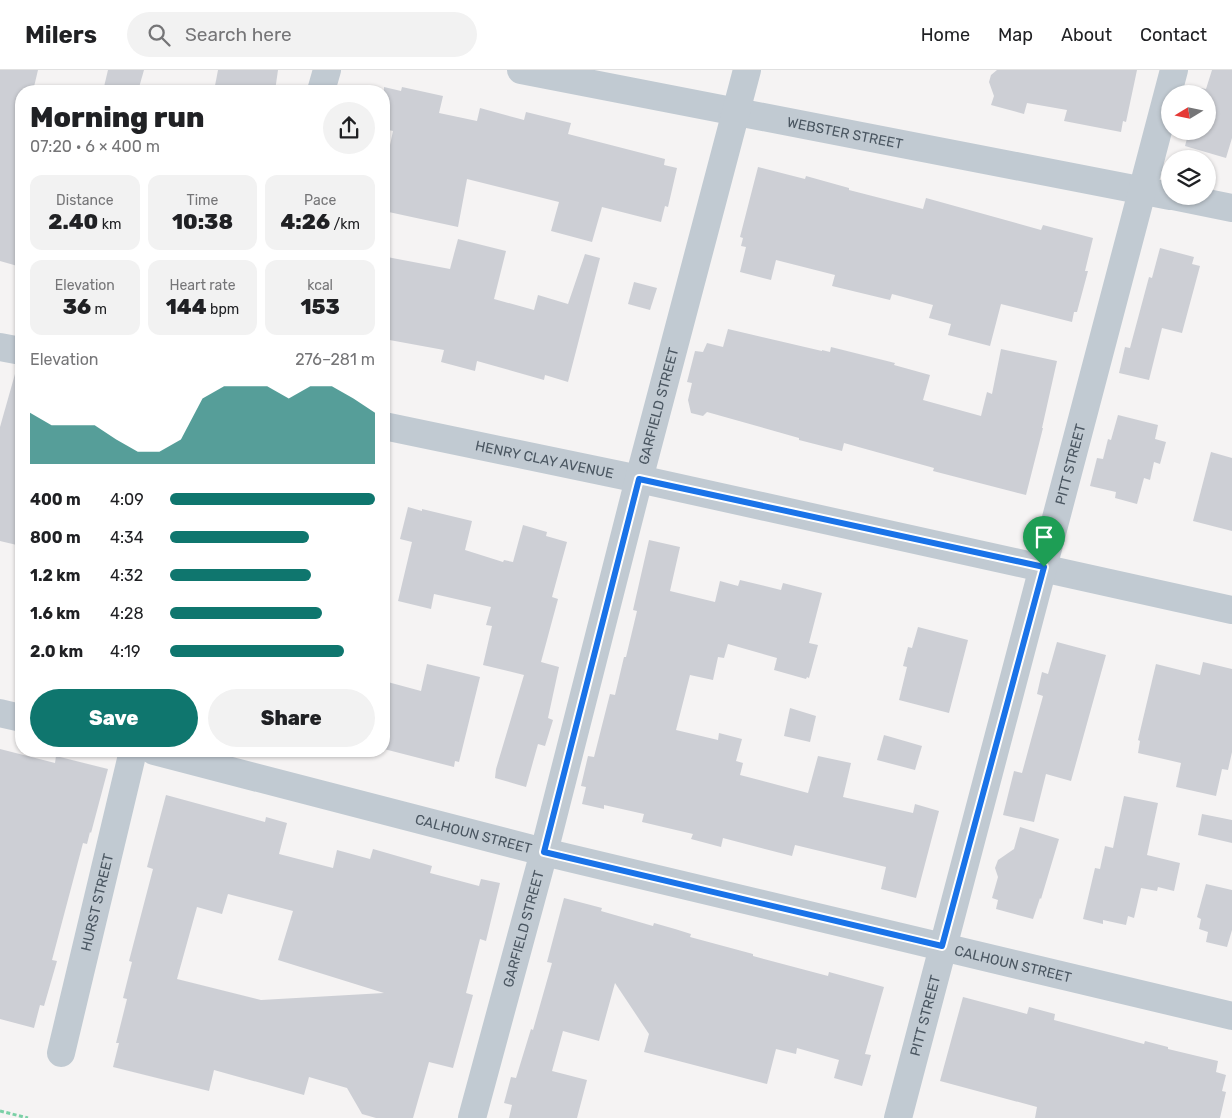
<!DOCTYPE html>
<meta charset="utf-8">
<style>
:root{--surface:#fff;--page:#f2f2f2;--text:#202124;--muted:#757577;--line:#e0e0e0;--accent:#0f766e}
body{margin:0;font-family:Rubik,sans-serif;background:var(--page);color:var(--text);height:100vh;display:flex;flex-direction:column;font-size:19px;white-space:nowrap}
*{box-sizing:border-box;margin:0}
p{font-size:16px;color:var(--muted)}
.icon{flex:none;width:28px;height:28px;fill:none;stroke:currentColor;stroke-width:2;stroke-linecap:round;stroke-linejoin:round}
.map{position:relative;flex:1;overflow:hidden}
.panel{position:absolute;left:15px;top:15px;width:375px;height:672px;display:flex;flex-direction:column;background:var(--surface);border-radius:20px;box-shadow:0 1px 4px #0004}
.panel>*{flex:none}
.needle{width:32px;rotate:260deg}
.controls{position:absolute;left:1161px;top:15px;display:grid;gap:10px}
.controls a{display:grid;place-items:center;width:55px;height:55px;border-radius:50%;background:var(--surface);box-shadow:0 1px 4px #0004;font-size:25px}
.pin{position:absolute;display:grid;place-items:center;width:42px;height:42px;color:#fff;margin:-51px -21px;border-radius:50% 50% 50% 0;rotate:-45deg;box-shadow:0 0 5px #0007}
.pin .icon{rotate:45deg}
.round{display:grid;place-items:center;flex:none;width:52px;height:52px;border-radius:26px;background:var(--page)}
.headline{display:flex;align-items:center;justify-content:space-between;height:85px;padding:0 15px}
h1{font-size:28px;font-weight:800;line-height:38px}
.metrics{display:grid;grid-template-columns:repeat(3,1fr);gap:8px;height:85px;padding:5px 15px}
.metrics div{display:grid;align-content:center;border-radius:12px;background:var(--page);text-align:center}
.metrics b{font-size:21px;font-weight:800}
.metrics small{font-size:14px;font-weight:400}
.metrics p{font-size:14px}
.chart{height:140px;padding:10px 15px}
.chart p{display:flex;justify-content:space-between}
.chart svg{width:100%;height:90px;margin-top:5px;fill:var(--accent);opacity:.7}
.action{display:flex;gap:10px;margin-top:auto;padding:10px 15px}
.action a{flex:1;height:58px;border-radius:30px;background:var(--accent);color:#fff;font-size:20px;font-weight:800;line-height:58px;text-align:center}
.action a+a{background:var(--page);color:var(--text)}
ul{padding:0 15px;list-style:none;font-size:16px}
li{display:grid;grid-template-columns:80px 60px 1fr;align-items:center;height:38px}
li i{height:12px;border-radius:6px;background:var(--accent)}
header{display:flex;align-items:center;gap:30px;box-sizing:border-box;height:70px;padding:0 25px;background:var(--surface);border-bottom:1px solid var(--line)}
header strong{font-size:24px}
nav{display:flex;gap:28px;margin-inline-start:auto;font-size:18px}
.search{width:350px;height:45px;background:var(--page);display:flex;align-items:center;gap:12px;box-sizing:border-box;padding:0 18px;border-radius:28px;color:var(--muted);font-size:19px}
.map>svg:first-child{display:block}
.building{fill:#cdcfd5;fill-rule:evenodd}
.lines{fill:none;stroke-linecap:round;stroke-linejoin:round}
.path{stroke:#7ad0a6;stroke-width:3;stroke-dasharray:4 2.5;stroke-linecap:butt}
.minor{stroke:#c1cad2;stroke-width:28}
.route-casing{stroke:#fff;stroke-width:10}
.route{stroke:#1a73e8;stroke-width:6}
.labels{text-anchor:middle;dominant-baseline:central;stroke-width:5;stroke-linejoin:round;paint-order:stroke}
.street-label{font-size:14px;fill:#4a5661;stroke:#fff}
</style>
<header>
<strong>Milers</strong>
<div class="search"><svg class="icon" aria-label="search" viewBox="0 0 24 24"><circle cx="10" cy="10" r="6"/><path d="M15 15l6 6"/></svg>Search here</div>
<nav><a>Home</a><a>Map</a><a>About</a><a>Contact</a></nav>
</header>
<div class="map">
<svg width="1232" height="1048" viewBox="0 0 1232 1048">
<rect width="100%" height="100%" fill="#f5f3f3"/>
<!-- building -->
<g class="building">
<polygon points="0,0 38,0 33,21 21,21 21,197 0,191"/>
<polygon points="108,0 144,0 138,21 103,21"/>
<polygon points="218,0 278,0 275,21 214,21"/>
<polygon points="997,0 1137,0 1126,52 1123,51 1121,62 1064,51 1067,40 1027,33 1024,44 991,35 994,26 989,12 991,5"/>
<polygon points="1212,0 1232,0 1232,68 1226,88 1185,76 1189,61 1208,61 1208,24 1200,24 1201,18 1206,19"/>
<polygon points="384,17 401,21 402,17 443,26 439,43 477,51 480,38 524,50 526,42 571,53 568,64 665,89 664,95 677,98 668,137 665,136 661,152 602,137 592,172 551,161 559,132 467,109 458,157 384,141 384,103 393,61 384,59"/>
<polygon points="758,97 805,109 806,106 849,118 849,120 923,139 926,128 1041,160 1043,155 1093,168 1085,201 1088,201 1077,242 1074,242 1072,252 1001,234 990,276 948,265 951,254 929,248 933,235 892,224 890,230 832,216 835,205 776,190 771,210 740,202 746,177 741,176 743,168 740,167"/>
<polygon points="458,169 506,181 494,229 534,240 538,225 568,234 585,184 600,188 568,312 545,305 544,310 477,291 475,301 441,292 444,280 384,269 384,205 387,187 450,199"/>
<polygon points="1160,178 1194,187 1192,194 1200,196 1182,263 1162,258 1149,310 1119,303 1125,277 1130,278 1149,207 1152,208"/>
<polygon points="634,212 657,218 650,240 628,234"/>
<polygon points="728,259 822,281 822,280 830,282 831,277 895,293 894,295 930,305 923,330 981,346 987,322 992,324 1001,279 1057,291 1042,358 1043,358 1026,425 933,401 934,398 844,373 842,381 799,370 799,368 707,342 703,346 691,343 688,330 692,313 687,312 695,281 703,282 707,273 723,277"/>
<polygon points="15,304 21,304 21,476 0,471 0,357"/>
<polygon points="1118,345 1158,355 1155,369 1166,372 1160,394 1154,392 1150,410 1144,408 1137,434 1115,428 1116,422 1090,416 1097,388 1103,389 1108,369 1111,370"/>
<polygon points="1211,382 1232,388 1232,461 1193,451"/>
<polygon points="408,437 422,441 422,439 472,451 465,480 503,492 504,490 513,492 523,455 547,462 546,466 567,472 552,527 558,529 541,592 559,597 548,648 553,650 545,676 538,674 526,717 495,708 496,699 524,605 483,595 492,556 486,555 491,537 434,524 431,539 398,531 412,472 400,469"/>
<polygon points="649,470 680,477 670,521 715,532 720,511 738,516 740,510 781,520 783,513 822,523 809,573 818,575 809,608 807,607 806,609 774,600 777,588 728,574 724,588 718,587 713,610 690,605 676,660 718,670 719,663 742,669 736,691 743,693 740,705 808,723 818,686 851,693 843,727 913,743 915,734 939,741 916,828 881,819 886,797 795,775 792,786 723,768 721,777 691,769 693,764 642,752 644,744 604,735 604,739 582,734 586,717 581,716 588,686 594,687 610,624 615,625 624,587 626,587 637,541 633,540"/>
<polygon points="918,557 968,570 949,643 899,630 907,597 903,596 908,577 912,578"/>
<polygon points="1057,572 1106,585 1071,711 1046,704 1034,752 1003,745 1014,701 1022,703 1043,626 1037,624 1042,602 1048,604"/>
<polygon points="1203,592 1232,599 1232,682 1228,700 1222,699 1216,726 1176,717 1181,693 1138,683 1140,671 1138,670 1156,594 1200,605"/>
<polygon points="427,594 480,607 459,692 455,691 454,697 384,679 384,611 421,621"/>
<polygon points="790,638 816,646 810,672 784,666"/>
<polygon points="884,665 922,676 915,700 877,690"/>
<polygon points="0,679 55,693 56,686 108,699 91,763 90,762 87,774 83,773 52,890 57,891 44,936 40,935 34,958 0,949"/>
<path d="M166 725 265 752 266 747 287 753 279 784 333 798 337 780 370 789 373 779 432 796 430 803 479 816 481 809 500 813 486 871 480 869 466 923 473 925 453 998 429 992 413 1048H376L362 1044 347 1018 309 1007 304 1025 214 1000 209 1021 113 997 119 973H116L127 929 123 928 132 892 129 891 153 799 147 797ZM228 824 293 841 278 890 384 923 261 930 177 909 197 837 222 844Z"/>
<polygon points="1124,726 1158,733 1147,785 1180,793 1174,821 1158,817 1157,821 1141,818 1134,848 1128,846 1126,855 1103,850 1103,854 1083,849 1095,798 1100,799 1105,776 1113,778"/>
<polygon points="1202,744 1232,750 1232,773 1198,765"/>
<polygon points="1020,757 1059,769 1041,829 1040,828 1033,849 996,839 998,830 992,828 998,807 995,798 998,790 1014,779"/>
<polygon points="1206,814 1232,820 1232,860 1227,877 1206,872 1208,862 1199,859 1201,849 1197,847"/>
<polygon points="564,828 602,838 601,841 653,856 654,853 675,859 691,864 690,867 753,884 753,886 828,906 829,902 884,917 865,984 871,985 862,1016 834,1008 839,990 797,978 796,984 776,979 767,1014 644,982 649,964 615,913 599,971 563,961 552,1001 587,1010 577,1048 509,1048 512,1035 504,1033 511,1007 516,1008 531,959 533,960 552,893 547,892"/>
<polygon points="963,927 1027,944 1029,937 1055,944 1054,950 1144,974 1145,971 1168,977 1168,979 1218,991 1216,1002 1226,1005 1222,1021 1226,1022 1220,1048 1035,1048 1037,1037 940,1011"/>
</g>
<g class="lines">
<!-- path -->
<polyline class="path" points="0,1041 28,1048"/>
<!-- minor -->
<g class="minor">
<path id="s1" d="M521 0 1170 126"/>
<polyline points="321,21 327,0"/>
<polyline points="1173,126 1232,138"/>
<polyline points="0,277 21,281"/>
<path id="s2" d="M384 356 639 409 1232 540"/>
<polyline points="0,643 21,648"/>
<path id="s3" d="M154 681 544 782 1232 946"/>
<path id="s4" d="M61 983 133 681"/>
<path id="s5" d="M472 1048 544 782 639 409 747 0"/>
<path id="s6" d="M898 1048 1174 0"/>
</g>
</g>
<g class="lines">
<!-- route casing -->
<g class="route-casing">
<polygon id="route" points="639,409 1044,497 942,876 544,782"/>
</g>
<!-- route -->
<use href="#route" class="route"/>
</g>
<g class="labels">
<!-- street labels -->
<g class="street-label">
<text stroke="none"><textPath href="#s1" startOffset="330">WEBSTER STREET</textPath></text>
<text stroke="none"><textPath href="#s5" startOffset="736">GARFIELD STREET</textPath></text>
<text stroke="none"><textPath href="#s2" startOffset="164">HENRY CLAY AVENUE</textPath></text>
<text stroke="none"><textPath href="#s6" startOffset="676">PITT STREET</textPath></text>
<text stroke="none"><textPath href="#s3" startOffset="330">CALHOUN STREET</textPath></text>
<text stroke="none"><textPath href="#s4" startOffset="155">HURST STREET</textPath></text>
<text stroke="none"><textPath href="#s5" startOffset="196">GARFIELD STREET</textPath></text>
<text stroke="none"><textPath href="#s3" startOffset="885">CALHOUN STREET</textPath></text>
<text stroke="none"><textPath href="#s6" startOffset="106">PITT STREET</textPath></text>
</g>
</g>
</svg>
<div class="controls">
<a><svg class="needle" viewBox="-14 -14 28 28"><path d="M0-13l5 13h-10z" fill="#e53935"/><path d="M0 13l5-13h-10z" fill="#757577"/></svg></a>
<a><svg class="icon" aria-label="layers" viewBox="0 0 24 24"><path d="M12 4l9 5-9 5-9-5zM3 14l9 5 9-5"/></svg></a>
</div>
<div class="pin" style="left:1044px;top:497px;background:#1e9e55"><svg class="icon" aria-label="arrive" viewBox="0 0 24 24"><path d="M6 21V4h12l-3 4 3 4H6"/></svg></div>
<section class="panel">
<div class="headline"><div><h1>Morning run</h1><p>07:20 · 6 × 400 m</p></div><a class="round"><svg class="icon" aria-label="share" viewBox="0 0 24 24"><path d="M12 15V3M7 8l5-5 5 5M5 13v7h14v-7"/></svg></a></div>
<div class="metrics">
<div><p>Distance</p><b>2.40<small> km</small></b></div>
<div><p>Time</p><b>10:38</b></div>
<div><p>Pace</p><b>4:26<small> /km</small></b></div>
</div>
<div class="metrics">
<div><p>Elevation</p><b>36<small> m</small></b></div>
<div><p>Heart rate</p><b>144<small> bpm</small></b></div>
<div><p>kcal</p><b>153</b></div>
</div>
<div class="chart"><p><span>Elevation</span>276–281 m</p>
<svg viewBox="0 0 160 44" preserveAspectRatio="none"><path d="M0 44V19L10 25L20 25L30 25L40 32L50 38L60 38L70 32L80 12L90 6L100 6L110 6L120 12L130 6L140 6L150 12L160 19V44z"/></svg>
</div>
<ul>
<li><b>400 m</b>4:09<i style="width:100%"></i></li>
<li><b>800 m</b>4:34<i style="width:68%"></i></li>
<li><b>1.2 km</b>4:32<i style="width:69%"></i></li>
<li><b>1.6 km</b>4:28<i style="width:74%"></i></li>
<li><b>2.0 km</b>4:19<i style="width:85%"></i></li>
</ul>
<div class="action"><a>Save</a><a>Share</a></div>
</section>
</div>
